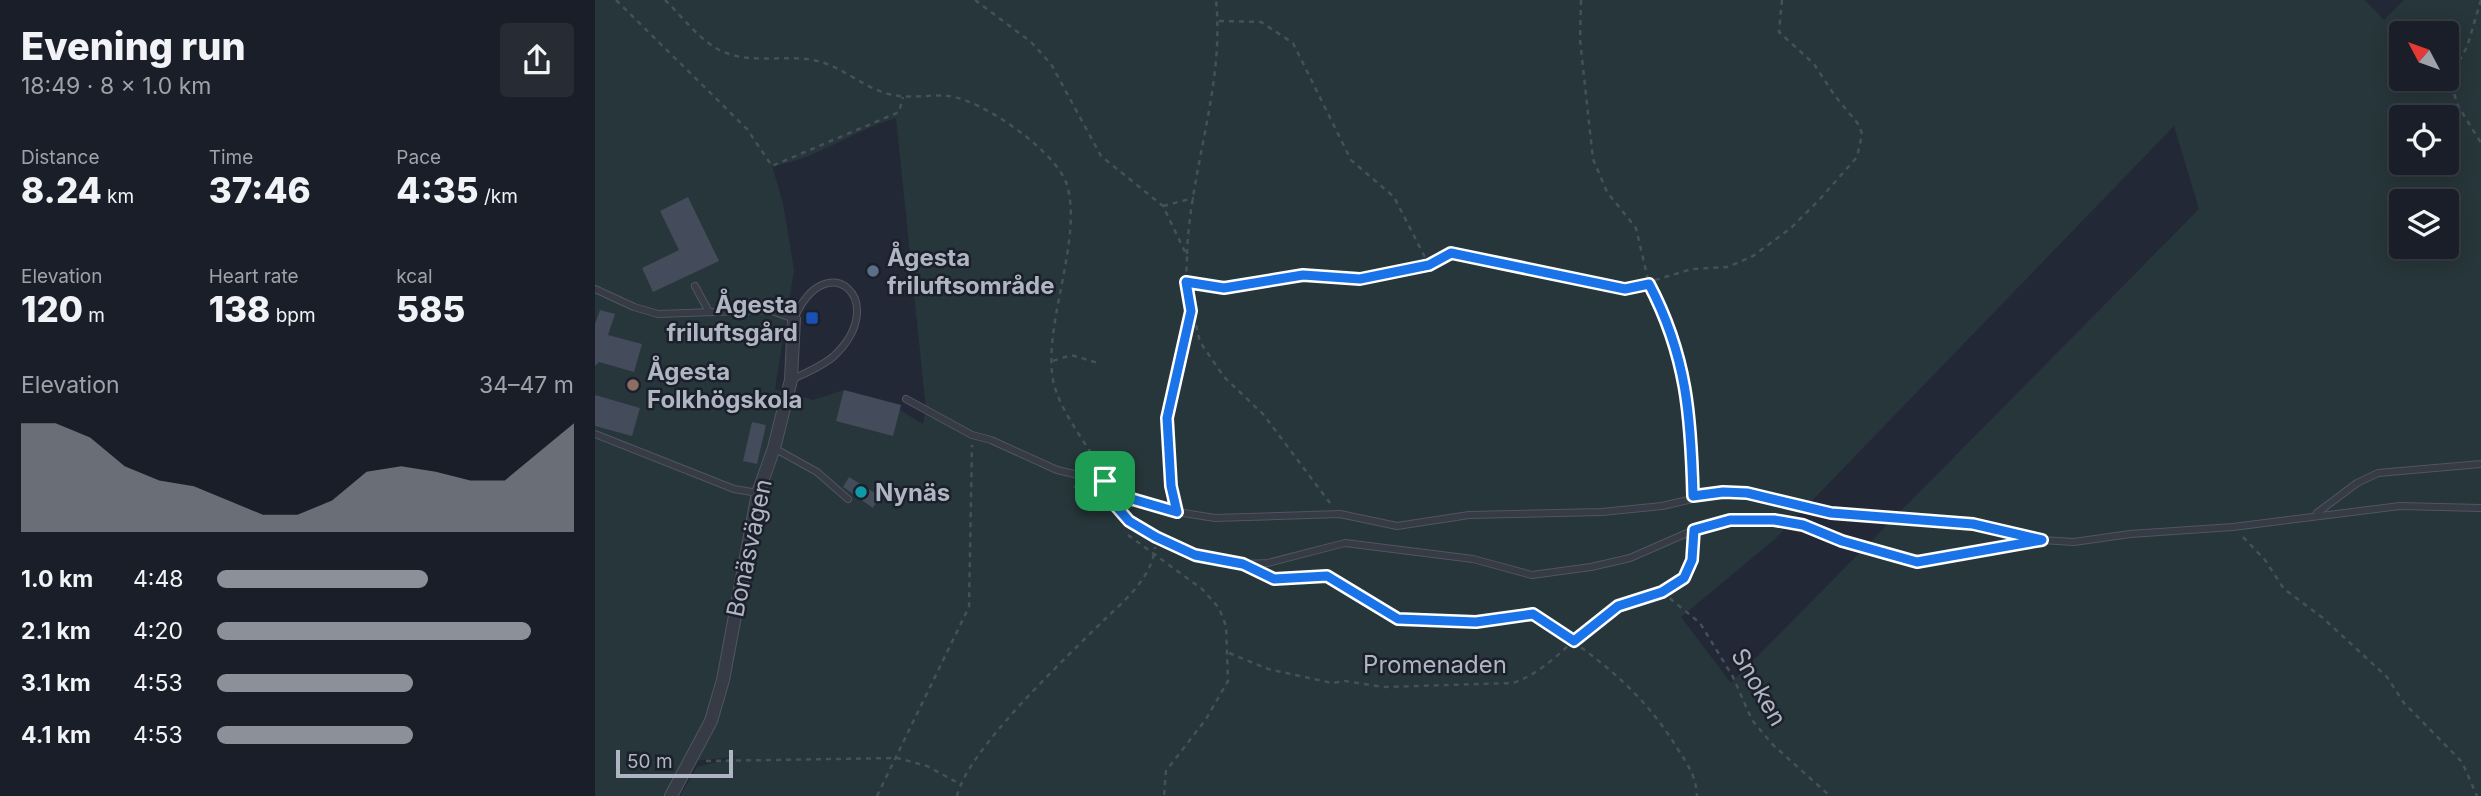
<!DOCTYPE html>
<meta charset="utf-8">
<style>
:root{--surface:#1a1e28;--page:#272b34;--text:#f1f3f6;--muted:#9fa2a8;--line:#383c45;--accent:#8c9099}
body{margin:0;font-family:Inter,sans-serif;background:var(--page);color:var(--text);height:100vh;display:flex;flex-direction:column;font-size:26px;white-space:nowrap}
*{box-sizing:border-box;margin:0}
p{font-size:23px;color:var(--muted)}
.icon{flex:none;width:38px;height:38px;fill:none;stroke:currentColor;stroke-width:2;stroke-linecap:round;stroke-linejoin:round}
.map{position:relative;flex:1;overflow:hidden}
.details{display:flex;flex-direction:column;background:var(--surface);width:595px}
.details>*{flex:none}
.needle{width:46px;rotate:311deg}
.fabs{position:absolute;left:1794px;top:21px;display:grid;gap:14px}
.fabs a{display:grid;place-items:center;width:70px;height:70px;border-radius:7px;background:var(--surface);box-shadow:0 4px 18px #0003,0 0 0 2px var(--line);font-size:35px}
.scale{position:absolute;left:21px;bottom:18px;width:117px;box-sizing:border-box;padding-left:7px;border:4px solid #b0b5c3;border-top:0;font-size:19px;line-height:24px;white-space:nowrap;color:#b0b5c3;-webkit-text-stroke:5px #1b202b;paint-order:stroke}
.pin{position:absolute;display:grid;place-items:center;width:60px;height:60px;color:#fff;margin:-30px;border-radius:14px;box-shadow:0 4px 10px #0006}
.round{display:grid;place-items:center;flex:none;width:74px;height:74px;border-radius:7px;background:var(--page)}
.summary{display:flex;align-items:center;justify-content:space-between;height:119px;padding:0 21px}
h1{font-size:38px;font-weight:800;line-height:52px}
.stats{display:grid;grid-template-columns:repeat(3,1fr);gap:10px;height:119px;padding:7px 21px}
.stats div{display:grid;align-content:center}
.stats b{font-size:35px;font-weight:800}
.stats small{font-size:19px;font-weight:400}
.stats p{font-size:19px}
.chart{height:196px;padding:14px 21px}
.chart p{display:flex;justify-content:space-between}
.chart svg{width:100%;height:126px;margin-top:7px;fill:var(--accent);opacity:.7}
ul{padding:0 21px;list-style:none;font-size:23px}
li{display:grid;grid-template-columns:112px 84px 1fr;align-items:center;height:52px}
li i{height:18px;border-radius:9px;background:var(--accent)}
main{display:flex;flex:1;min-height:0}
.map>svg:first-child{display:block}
.green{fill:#27363a;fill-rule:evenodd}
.building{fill:#444b5a}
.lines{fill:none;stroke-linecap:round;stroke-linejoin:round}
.lane-casing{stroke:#505561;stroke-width:8}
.street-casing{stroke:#505561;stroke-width:14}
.path{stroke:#445156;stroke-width:2.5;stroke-dasharray:5 5;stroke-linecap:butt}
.lane{stroke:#363b46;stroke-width:6}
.street{stroke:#363b46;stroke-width:12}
.route-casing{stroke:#fff;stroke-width:14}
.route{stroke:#1a73e8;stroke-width:9}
.service-dot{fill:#5c6f8a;stroke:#1b202b;stroke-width:2.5}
.transit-dot{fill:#1a4fb4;stroke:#1b202b;stroke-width:2.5}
.education-dot{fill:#8d6e63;stroke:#1b202b;stroke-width:2.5}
.culture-dot{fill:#0f9aa8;stroke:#1b202b;stroke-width:2.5}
.labels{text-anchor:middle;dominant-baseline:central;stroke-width:5;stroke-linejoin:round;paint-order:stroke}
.poi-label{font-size:24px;font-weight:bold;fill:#b0b5c3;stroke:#1b202b;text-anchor:start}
.street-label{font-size:24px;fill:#b0b5c3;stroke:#1b202b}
</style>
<main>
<section class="details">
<div class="summary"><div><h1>Evening run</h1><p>18:49 · 8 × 1.0 km</p></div><a class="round"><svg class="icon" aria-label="share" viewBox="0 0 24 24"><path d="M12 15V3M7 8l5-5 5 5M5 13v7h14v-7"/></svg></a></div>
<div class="stats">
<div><p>Distance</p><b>8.24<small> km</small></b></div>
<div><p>Time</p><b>37:46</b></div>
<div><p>Pace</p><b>4:35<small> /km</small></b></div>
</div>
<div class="stats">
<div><p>Elevation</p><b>120<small> m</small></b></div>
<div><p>Heart rate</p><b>138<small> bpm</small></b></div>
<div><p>kcal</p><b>585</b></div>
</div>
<div class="chart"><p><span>Elevation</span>34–47 m</p>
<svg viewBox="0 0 160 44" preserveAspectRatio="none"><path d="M0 44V6L10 6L20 11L30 21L40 26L50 28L60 33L70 38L80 38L90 33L100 23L110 21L120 23L130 26L140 26L150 16L160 6V44z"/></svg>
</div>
<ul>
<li><b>1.0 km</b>4:48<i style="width:59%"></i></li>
<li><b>2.1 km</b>4:20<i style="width:88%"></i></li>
<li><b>3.1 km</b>4:53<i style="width:55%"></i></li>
<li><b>4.1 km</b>4:53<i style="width:55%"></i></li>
</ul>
</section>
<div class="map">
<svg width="1886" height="796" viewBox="0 0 1886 796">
<rect width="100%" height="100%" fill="#232836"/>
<!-- green -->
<path class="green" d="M0 0H1770L1789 20 1809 0H1886V796H85L102 767 146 756 89 762 70 796H0ZM1806 33H1852V79H1806ZM1806 117H1852V163H1806ZM301 118 331 410 328 424 297 405 249 390 218 400 180 389 199 270 188 203 177 166C220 160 259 130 301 118ZM1579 126 1604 209 1136 683 1086 617 1180 539ZM1806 201H1852V247H1806Z"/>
<!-- building -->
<g class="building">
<polygon points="93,197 124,261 58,292 47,268 84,250 65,211"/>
<polygon points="5,310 20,314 13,335 47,344 39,372 4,362 0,366 0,324"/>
<polygon points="249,390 306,405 298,436 241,421"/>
<polygon points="0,395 45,408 37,436 0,426"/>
<polygon points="157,422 171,425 162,464 148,461"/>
<polygon points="254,477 285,496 278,508 248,487"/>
</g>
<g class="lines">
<!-- lane casing -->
<g class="lane-casing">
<g id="lane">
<polyline points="100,286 114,312"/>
<path d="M0 289 39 307 63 314 174 310 199 319C231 243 297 301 239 356 228 366 210 373 196 380"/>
<polyline points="311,399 377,435 396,440 462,470 510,481 537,499 582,512 620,518 745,514 802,526 874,515 1007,512 1067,506 1128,492 1152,493 1236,513 1346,520 1421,532 1446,540 1479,542 1535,534 1638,527 1805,506 1886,508"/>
<polyline points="0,434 139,489 163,493"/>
<polyline points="179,448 222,472 253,499"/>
<polyline points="510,483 520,505 534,521 561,537 600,555 648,564 673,563 750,543 878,559 937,575 996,567 1035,558 1099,530 1158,518 1208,525 1247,541 1322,562 1443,541"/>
<polyline points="1722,513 1762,483 1783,473 1886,464"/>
</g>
</g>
<!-- street casing -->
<g class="street-casing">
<polyline id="street" points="76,796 116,721 128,680 163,493 179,448 196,380 199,319"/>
</g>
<!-- path -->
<g class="path">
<polyline points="21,0 152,129 177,166 304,112 308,97"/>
<path d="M70 0C89 18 108 46 134 54 160 63 191 55 218 60 245 65 265 85 290 93 311 100 332 94 353 96 387 99 462 152 472 185 488 239 448 324 458 380 464 410 490 441 505 468"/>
<polyline points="380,0 436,42 456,64 506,156 568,206 592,256 591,282 605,342 629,377 668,414 735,503"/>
<polyline points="986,0 985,40 998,159 1012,192 1041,228 1054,284 1066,307 1088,370 1097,437 1098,488"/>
<polyline points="1886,0 1872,47 1859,70 1857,85 1862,104 1886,143"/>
<polyline points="624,21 666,22 698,43 756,160 799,197 834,265"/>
<polyline points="568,206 599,198"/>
<path d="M592 254C595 169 630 85 621 0"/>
<polyline points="591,282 629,288 708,275 765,279 834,265 856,253 1030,289 1097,269 1133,267 1158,256 1196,228 1225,199 1262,157 1267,134 1264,125 1240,96 1219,64 1184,32 1187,0"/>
<polyline points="458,361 476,355 503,363"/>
<polyline points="479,486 510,509"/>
<polyline points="579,499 572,418 595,312"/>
<polyline points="533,535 607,589 624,608 631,626 633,681 611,719 571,771 569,796"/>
<polyline points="1648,537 1670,560 1689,589 1728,618 1792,677 1809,703 1867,762 1882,796"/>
<path d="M670 575 679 579 732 576 803 619 881 622 938 614C996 653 1045 687 1082 748 1093 765 1101 776 1102 796"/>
<polyline points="1067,592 1105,623 1138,677 1157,720 1177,744 1235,796"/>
<path d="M634 653 673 669 737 683 750 681 789 687 918 683C961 668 983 628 1022 607 1044 596 1072 595 1090 577 1099 568 1098 552 1098 541"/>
<polyline points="111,761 302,758 332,766 365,784"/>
<polyline points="282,796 374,607 377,445"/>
<path d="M362 796C373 749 472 657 509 620 530 600 557 578 560 547"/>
</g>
<!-- lane -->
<use href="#lane" class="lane"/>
<!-- street -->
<use href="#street" class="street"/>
</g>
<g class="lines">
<!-- route casing -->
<g class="route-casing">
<path id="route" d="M856 253 1030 289 1054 284C1092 356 1096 417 1098 496L1128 492 1152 493 1236 513 1378 524 1447 540 1322 562 1247 541 1208 525 1179 520H1135L1099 530 1097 560 1089 578 1067 592 1023 606 979 641 938 614 881 622 803 619 732 576 679 579 648 564 600 555 561 537 534 521 520 505 510 481 537 499 582 512 576 486 572 418 596 311 591 282 629 288 708 275 765 279 834 265Z"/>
</g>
<!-- route -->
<use href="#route" class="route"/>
</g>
<!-- markers -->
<circle class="service-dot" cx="278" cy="271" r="7"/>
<rect class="transit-dot" x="210" y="311" width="14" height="14" rx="3.5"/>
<circle class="education-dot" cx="38" cy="385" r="7"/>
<circle class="culture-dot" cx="266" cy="492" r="7"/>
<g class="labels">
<!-- poi labels -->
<g class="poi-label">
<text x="292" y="257">Ågesta<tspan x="292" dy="28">friluftsområde</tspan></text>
<text x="203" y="304" text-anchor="end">Ågesta<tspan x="203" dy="28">friluftsgård</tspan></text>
<text x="52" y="371">Ågesta<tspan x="52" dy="28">Folkhögskola</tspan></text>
<text x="280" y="492">Nynäs</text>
</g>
<!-- street labels -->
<g class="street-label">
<text transform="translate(154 548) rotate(-78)">Bonäsvägen</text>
<text x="840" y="664">Promenaden</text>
<text transform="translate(1164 687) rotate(60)">Snoken</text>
</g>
</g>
</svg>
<div class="fabs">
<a><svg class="needle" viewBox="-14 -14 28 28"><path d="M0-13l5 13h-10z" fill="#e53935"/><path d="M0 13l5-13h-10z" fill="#9fa2a8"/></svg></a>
<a><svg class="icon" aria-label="locate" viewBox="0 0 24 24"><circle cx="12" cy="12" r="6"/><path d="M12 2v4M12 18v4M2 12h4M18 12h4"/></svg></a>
<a><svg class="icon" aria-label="layers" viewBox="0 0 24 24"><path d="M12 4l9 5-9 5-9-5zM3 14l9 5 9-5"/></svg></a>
</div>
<div class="scale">50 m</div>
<div class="pin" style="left:510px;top:481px;background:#1e9e55"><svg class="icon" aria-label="arrive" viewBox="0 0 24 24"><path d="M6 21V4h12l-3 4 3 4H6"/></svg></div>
</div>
</main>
